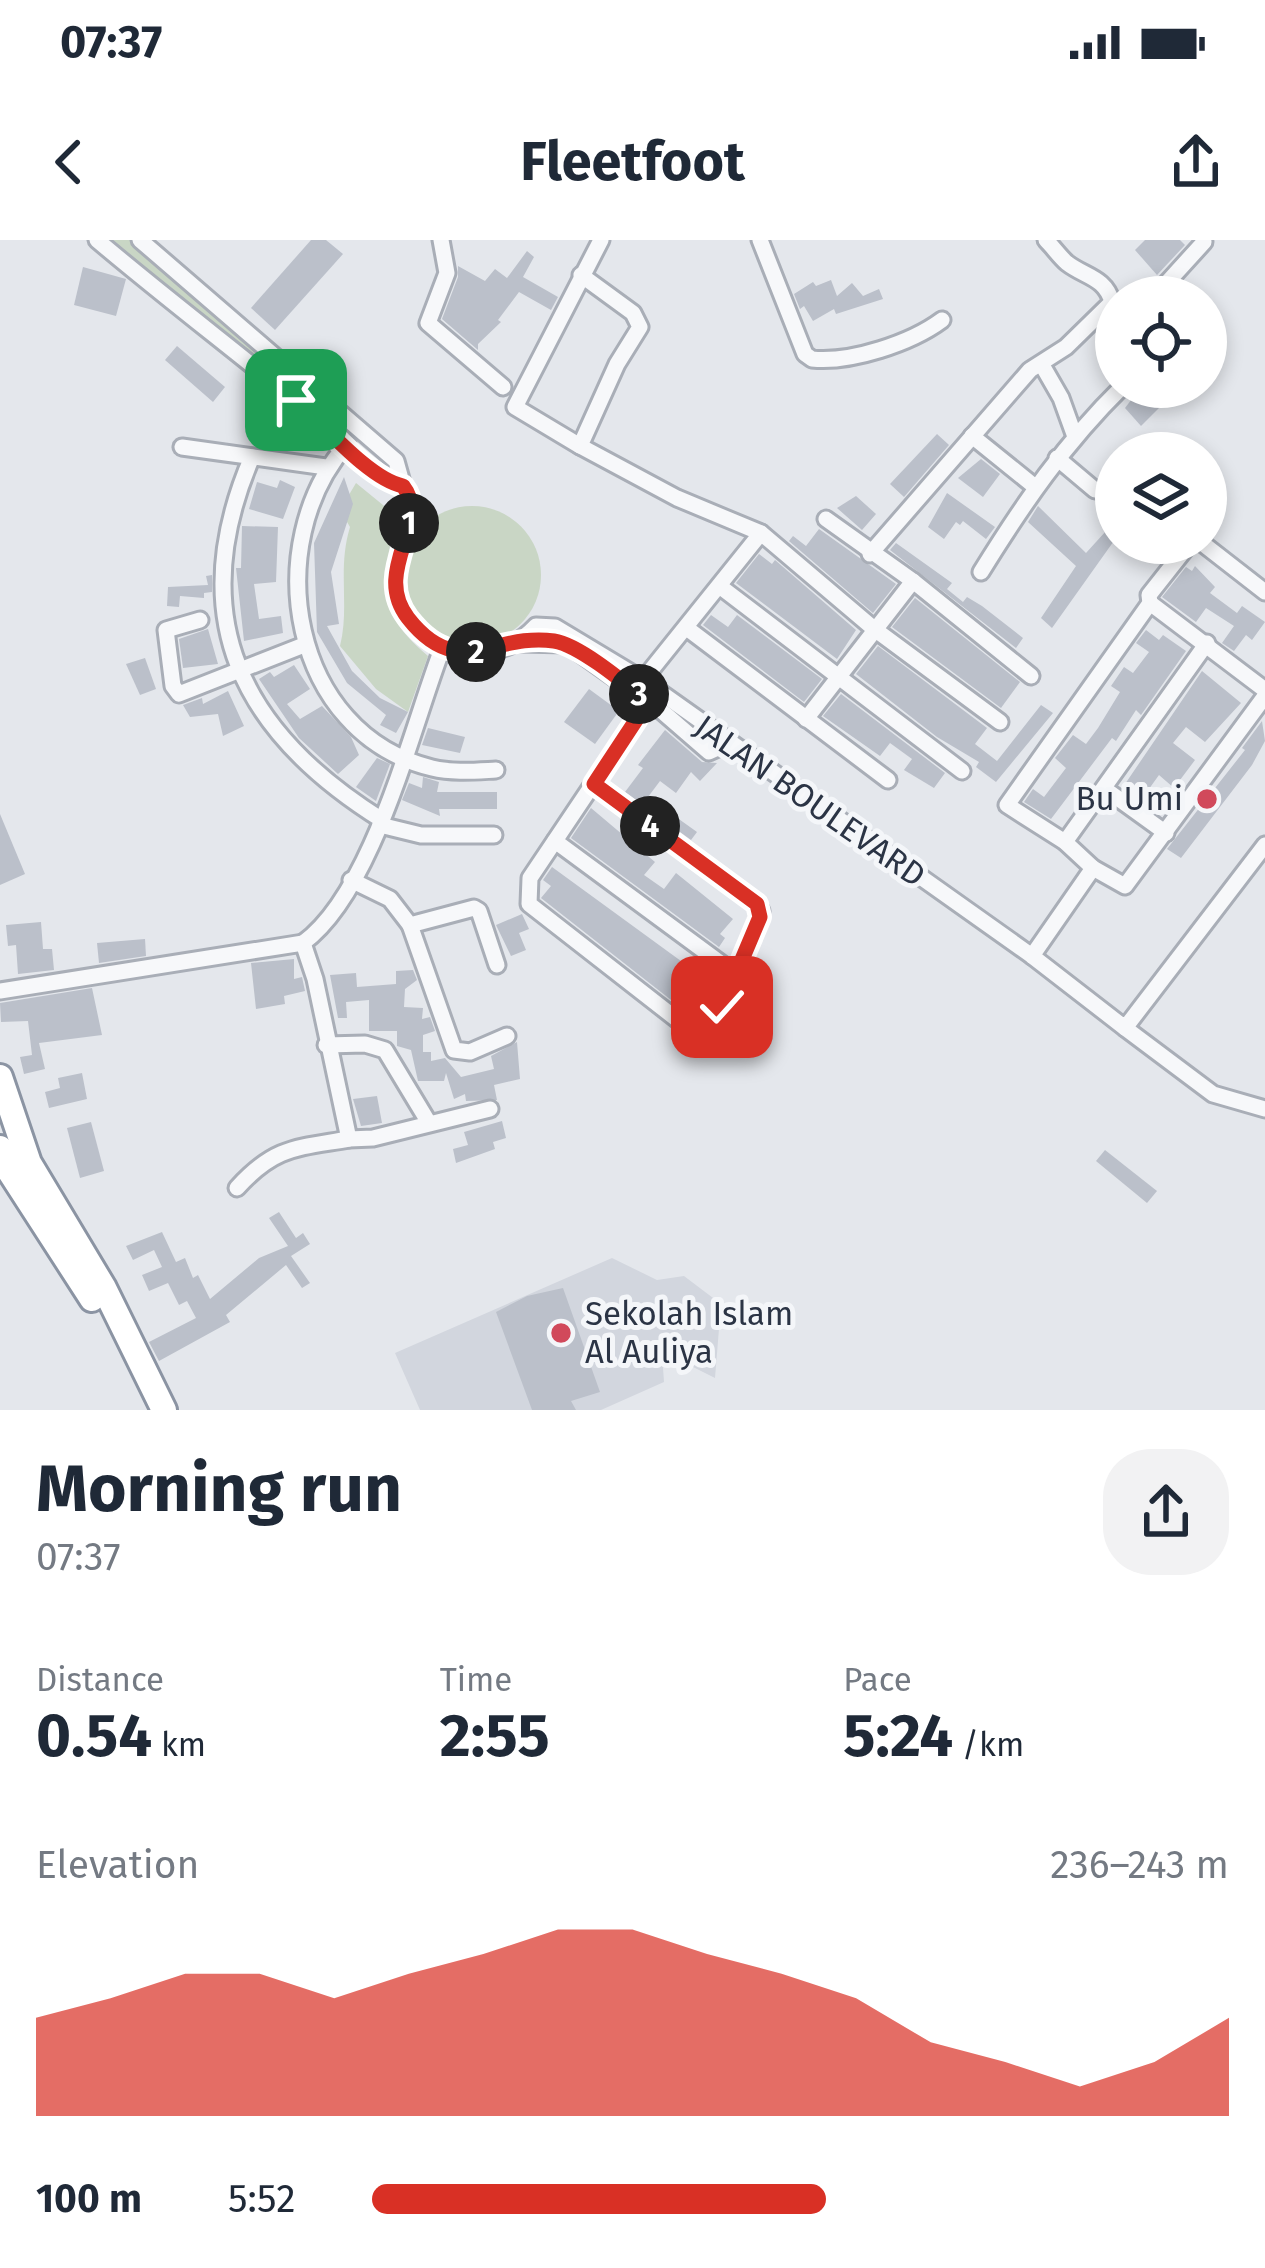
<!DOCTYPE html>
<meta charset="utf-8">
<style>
:root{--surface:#fff;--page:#f2f2f3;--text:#1f2937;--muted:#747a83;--accent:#d93025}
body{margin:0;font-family:"Fira Sans",sans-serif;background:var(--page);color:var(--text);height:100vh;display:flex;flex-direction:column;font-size:45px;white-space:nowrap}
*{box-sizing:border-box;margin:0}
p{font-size:39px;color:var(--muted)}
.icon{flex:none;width:66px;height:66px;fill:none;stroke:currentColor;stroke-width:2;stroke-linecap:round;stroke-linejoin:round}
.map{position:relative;height:1170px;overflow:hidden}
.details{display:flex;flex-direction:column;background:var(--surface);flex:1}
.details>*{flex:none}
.tools{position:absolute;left:1095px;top:36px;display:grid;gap:24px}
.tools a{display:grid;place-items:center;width:132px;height:132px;border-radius:50%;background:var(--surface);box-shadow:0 6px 18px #0003;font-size:60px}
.pin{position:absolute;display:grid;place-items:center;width:102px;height:102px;color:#fff;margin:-51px;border-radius:24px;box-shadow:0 6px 18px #0006}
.km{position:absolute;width:60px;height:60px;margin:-30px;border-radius:50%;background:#222;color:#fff;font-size:33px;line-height:60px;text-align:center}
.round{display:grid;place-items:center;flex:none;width:126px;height:126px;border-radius:48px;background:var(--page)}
.headline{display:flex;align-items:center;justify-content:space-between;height:204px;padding:0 36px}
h1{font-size:66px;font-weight:700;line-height:90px}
.metrics{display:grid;grid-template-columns:repeat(3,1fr);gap:18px;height:204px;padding:12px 36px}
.metrics div{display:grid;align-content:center}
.metrics b{font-size:60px;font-weight:700}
.metrics small{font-size:33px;font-weight:400}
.metrics p{font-size:33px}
.chart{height:336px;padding:24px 36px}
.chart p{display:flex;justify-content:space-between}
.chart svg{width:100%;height:216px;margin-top:12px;fill:var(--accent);opacity:.7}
ul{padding:0 36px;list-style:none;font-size:39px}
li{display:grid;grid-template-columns:192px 144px 1fr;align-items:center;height:90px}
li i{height:30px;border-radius:15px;background:var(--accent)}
.status{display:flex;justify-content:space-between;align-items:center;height:84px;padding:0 60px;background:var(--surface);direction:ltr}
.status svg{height:33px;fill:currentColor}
header{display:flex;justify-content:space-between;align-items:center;height:156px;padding:0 36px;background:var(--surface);font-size:54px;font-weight:700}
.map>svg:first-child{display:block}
.built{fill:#d2d6de}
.green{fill:#c9d6c5}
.building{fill:#bbc0ca}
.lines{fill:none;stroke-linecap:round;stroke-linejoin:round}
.minor-casing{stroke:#a9aeb7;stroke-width:21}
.trunk-casing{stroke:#8b94a3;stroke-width:30}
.minor{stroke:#f7f8fa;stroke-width:15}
.trunk{stroke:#fff;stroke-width:24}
.route-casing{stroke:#fff;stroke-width:24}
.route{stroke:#d93025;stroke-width:15}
.poi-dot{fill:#d1495b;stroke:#f4f6f9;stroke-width:4.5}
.labels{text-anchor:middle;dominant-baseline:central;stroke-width:10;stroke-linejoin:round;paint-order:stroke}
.poi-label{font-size:33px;fill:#2b3445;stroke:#f4f6f9;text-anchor:end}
.street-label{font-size:33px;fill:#2b3445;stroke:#f4f6f9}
</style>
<div class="status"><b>07:37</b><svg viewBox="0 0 49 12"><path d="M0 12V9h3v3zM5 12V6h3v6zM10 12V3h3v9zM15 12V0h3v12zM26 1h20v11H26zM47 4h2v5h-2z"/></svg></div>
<header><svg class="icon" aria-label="back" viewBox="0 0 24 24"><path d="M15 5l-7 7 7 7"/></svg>Fleetfoot<svg class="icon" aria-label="share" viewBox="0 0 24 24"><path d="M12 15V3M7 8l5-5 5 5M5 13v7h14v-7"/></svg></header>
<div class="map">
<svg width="1265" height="1170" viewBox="0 0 1265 1170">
<rect width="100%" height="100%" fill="#e4e7ec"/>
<!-- built -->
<polygon class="built" points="612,1018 657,1040 684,1036 721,1064 715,1138 679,1120 663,1128 664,1142 601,1170 420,1170 395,1113"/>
<!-- green -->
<g class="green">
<polygon points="107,0 134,0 384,229 385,240"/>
<path d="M356 243 394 274C388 339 369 367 428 416L408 472 376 449 340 406C350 366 337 330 350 287L340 270Z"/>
<circle cx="472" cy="335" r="69"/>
</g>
<!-- building -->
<g class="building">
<polygon points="311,0 326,0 343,14 275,90 251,68"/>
<polygon points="1145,0 1180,0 1185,5 1157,35 1135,10"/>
<polygon points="527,11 534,17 523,37 558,57 551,70 519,52 498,80 501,82 478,104 478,110 442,79 458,37 458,26 485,41 495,29 507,38"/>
<polygon points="83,27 126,39 116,76 74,65"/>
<polygon points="831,40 837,56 852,43 863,56 879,49 883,59 836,74 834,69 813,81 804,66 800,69 794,54 813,42 816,46"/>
<polygon points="177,106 225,147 213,162 165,120"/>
<polygon points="1141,147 1156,147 1168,159 1141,186 1125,168"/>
<polygon points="261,188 310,194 309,210 259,203"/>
<polygon points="937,194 949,205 904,257 890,244"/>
<polygon points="981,219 1000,234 983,257 958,238"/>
<polygon points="344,237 353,264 331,332 339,384 327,386 352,431 380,458 408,472 396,493 380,485 386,475 347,443 317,392 314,303"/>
<polygon points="280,240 295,247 283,279 249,269 257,242 277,248"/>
<polygon points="947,253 995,287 986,299 963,281 960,285 956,282 944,299 928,287"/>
<polygon points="856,256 876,274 862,290 837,268"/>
<polygon points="1038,266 1086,313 1116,280 1116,298 1052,388 1041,378 1076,326 1028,282"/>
<polygon points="242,286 278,287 276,342 254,344 259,379 281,376 283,393 244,401 236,328 241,328"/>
<polygon points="819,289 896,344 873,373 789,301 793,296 806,306"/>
<polygon points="896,303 952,343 947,349 963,362 967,357 982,366 1023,398 1016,408 890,310"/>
<polygon points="759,314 772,324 775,320 856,390 837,419 736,343"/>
<polygon points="1195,326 1215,347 1210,353 1237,373 1242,366 1265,382 1252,400 1246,395 1234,411 1222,403 1234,386 1206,368 1196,382 1162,357 1186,327 1192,331"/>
<polygon points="212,335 212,352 204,353 204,358 180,356 179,367 167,366 168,347 208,345 206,336"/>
<polygon points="915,358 1020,442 1001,468 892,387"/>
<polygon points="711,375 728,387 737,375 822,439 804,462 703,385"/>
<polygon points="208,389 218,424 183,428 179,399"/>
<polygon points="1146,390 1159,400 1163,395 1186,411 1141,475 1136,470 1116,501 1112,498 1051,579 1024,562 1033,549 1044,557 1066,528 1055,518 1073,495 1086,504 1098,488 1120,452 1111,446 1124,427 1133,433 1149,412 1136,403"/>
<polygon points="878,406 987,488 975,504 997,521 1041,465 1053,473 996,542 976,527 979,522 937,497 856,434"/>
<polygon points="145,418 156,449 140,455 126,424"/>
<polygon points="294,425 310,449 287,464 300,479 322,466 351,497 359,515 338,534 299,498 259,439 270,432 274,437"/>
<polygon points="1202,431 1241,463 1205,502 1186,487 1173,503 1195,520 1174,548 1159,535 1141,560 1123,547"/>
<polygon points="589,449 619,471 595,504 564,482"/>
<polygon points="228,451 244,486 223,496 218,474 190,477 183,465 202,458 203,464"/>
<polygon points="841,454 945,533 934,548 904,530 912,519 890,503 880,516 823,476"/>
<polygon points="1262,481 1265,501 1252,525 1181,618 1167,609 1245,510 1242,508"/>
<polygon points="428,488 465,497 460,513 422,505"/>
<polygon points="665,490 702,522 717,523 700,541 691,532 676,553 660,541 648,557 697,592 691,600 625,552 643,528 638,525"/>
<polygon points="377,518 390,524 376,561 356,547"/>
<polygon points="423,537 439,542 437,552 497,552 497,569 439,569 440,576 402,560 409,543 422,548"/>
<polygon points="591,568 655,622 644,635 664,649 676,633 733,679 720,694 725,698 719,707 571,598"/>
<polygon points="0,574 25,634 0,645"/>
<polygon points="552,627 707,740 689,774 541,658 551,646 543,640"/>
<polygon points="522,674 529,689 519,693 526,710 511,716 496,685"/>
<polygon points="41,682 43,709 52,709 54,730 18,734 16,705 8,706 6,685"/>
<polygon points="145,699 146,716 99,723 97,703"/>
<polygon points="294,719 294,739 302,737 305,751 284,756 285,764 256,769 251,723"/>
<polygon points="413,730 417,740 405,749 404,767 423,768 422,779 430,777 435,791 423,795 423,812 431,812 431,821 445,818 461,837 494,829 491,816 517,802 520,839 494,845 497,860 466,861 465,854 454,859 446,833 444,841 418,841 411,810 397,806 397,791 369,791 369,760 346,762 347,778 338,778 330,735 356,733 357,747 396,744 396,731"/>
<polygon points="92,748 102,795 39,803 45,829 24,834 20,817 32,815 28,781 1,782 0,763"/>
<polygon points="82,833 87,859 49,868 45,852 60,848 58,838"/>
<polygon points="377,856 382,883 361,886 353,859"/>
<polygon points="502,881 506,898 493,902 495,909 456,923 453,909 468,905 464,892"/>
<polygon points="91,882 104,931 80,938 67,888"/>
<polygon points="1105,910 1157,951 1147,963 1096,921"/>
<polygon points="279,972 296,998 303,993 310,1004 291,1016 310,1043 302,1048 286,1025 226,1075 230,1082 159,1121 149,1102 196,1078 187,1061 179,1065 168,1043 149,1051 142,1035 162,1027 154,1010 133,1020 126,1006 162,992 176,1022 185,1018 193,1038 198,1035 210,1059 259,1018 288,1006 269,978"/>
<polygon points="563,1048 600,1152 571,1161 576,1170 532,1170 496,1072 527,1056"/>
</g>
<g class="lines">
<!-- minor casing -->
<g class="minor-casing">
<g id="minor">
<path d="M97 0C162 55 229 106 295 160 325 184 367 238 403 246L396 221 140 0"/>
<polyline points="441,0 447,33 428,83 503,147"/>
<path d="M760 0 805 114 812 119C851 123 911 103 942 80"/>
<polyline points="581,35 633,73 640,87 617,124 580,206 677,258 761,293 873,388 1000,482"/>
<polyline points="1154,57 1204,2"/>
<polyline points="1042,125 1061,158 1074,194"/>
<polyline points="972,196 1034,246"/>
<path d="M347 204C259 304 290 494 432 528 453 533 475 531 496 530"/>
<polyline points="580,206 515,167 601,0"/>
<polyline points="182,207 326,227"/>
<path d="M252 217C183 377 241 492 382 580"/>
<polyline points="1057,218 1095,250"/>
<path d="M403 246C434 286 360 332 420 391 438 409 453 412 479 412 503 411 519 404 536 386L555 387 643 440 1032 716 1125 788 1265 605"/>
<polyline points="826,279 913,341 1031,436"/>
<polyline points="1190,303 1149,355 1150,363 1007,565 1065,602 1093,628 1125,646 1265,456"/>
<polyline points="1202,303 1265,352"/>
<path d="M870 314 1030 130 1066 107 1112 62C1105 37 1085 37 1067 23 1060 17 1053 7 1046 0"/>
<path d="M981 332C1023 264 1065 203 1122 147"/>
<polyline points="722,348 962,531"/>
<polyline points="1150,363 1265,450"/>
<polyline points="200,380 166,390 173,446 179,454 304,405"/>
<polyline points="688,389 888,540"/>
<polyline points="520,403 567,404 664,473 709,512 727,504"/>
<polyline points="643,440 761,293"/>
<polyline points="806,479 913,341"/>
<polyline points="594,544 757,664 761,671 718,782 710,790 693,792 529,664 530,638 648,462"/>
<polyline points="1105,549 1166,593"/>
<polyline points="380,585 421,595 494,595"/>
<polyline points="555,601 734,733"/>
<polyline points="1065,602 1207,403"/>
<polyline points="351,640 390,659 410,685 474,668 479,671 497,725"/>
<polyline points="410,685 454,810 470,812 507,796"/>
<path d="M303 703C373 652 411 490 442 409"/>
<polyline points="1032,716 1093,628"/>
<polyline points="0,751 303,703 315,739 349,899 373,898 490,869"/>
<polyline points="1125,788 1213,854 1265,869"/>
<polyline points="326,805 365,804 385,810 429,883"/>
<path d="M237 948C275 906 297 908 349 899"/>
</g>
</g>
<!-- trunk casing -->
<g class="trunk-casing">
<g id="trunk">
<polyline points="0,837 29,923 104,1048 164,1170"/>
<polyline points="0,908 8,929 92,1059"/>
</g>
</g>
<!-- minor -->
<use href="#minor" class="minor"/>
<!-- trunk -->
<use href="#trunk" class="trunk"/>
</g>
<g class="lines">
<!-- route casing -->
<g class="route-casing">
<path id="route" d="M296 160C324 185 369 239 403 246 432 283 371 330 408 378 458 442 494 392 554 401 580 405 627 445 648 462L594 544 757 664 760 677 722 767"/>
</g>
<!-- route -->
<use href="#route" class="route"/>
</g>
<!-- markers -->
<g class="poi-dot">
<circle cx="1207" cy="559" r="12"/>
<circle cx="561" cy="1093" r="12"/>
</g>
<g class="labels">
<!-- poi labels -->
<g class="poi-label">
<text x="1183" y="559">Bu Umi</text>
<text x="585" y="1074" text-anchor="start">Sekolah Islam<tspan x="585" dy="38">Al Auliya</tspan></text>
</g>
<!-- street labels -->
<g class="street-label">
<text transform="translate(810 561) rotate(35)">JALAN BOULEVARD</text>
</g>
</g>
</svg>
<div class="tools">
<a><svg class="icon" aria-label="locate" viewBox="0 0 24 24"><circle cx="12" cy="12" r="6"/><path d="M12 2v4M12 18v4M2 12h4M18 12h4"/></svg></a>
<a><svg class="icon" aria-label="layers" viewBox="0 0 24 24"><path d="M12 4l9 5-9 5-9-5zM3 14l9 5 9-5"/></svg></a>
</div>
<div class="pin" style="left:296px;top:160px;background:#1e9e55"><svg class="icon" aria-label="arrive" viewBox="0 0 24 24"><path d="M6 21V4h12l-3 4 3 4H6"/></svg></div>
<div class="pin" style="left:722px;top:767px;background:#d93025"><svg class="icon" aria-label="check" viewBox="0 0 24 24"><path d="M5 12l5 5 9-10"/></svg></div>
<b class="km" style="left:409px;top:283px">1</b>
<b class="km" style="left:476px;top:412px">2</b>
<b class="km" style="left:639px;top:454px">3</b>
<b class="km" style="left:650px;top:586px">4</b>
</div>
<section class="details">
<div class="headline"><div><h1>Morning run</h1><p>07:37</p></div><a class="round"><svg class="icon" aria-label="share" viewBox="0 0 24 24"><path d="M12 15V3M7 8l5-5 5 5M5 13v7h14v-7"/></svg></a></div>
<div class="metrics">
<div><p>Distance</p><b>0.54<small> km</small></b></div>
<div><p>Time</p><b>2:55</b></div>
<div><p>Pace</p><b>5:24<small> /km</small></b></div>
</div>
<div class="chart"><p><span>Elevation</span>236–243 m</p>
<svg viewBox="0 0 160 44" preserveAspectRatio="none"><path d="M0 44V24L10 20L20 15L30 15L40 20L50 15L60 11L70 6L80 6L90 11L100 15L110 20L120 29L130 33L140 38L150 33L160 24V44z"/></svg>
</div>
<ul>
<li><b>100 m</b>5:52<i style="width:53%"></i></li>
</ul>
</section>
